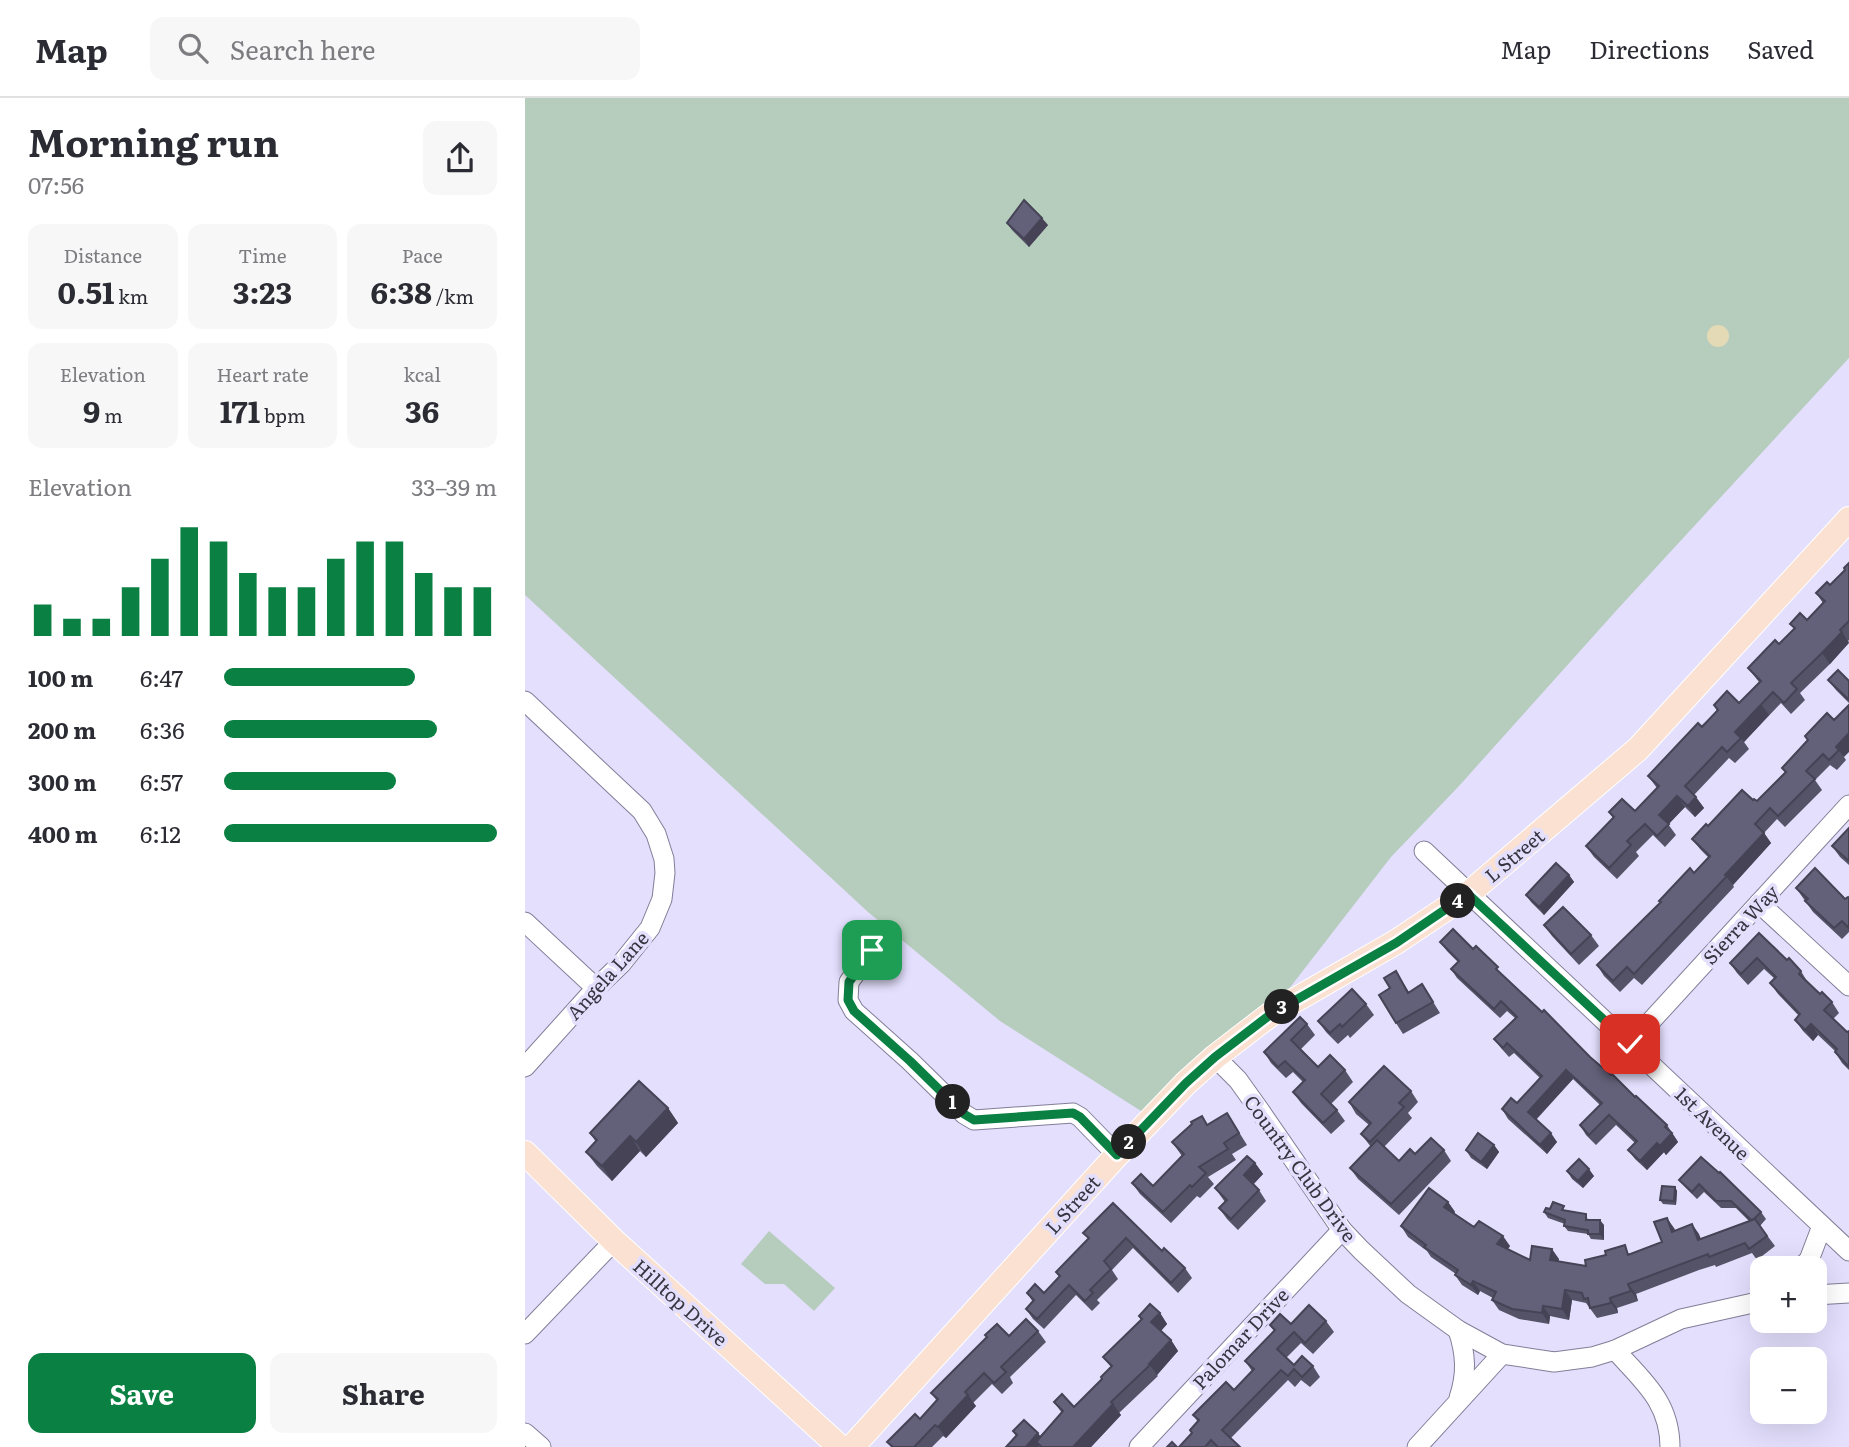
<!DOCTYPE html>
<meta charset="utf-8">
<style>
:root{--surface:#fff;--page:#f7f7f7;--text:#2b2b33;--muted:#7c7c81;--line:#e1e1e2;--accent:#0b8043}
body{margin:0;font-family:Literata,serif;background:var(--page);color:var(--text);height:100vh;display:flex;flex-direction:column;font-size:26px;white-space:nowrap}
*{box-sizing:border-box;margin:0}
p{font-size:23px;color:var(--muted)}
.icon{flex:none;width:38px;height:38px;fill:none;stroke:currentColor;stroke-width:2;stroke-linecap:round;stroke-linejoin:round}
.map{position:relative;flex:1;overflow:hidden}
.sheet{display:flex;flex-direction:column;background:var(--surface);width:525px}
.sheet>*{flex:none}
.tools{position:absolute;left:1225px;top:1158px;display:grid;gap:14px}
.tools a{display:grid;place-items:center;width:77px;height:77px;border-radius:14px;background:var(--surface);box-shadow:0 7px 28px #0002;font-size:35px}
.pin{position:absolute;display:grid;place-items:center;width:60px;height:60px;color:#fff;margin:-30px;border-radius:14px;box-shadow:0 4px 10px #0006}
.km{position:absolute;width:35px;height:35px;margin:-18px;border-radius:50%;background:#222;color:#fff;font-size:19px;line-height:35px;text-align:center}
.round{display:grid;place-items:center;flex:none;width:74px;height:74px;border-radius:14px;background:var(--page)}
.head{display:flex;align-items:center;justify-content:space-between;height:119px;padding:0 28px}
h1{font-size:38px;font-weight:700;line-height:52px}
.figures{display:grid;grid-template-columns:repeat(3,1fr);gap:10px;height:119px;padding:7px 28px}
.figures div{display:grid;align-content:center;border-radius:14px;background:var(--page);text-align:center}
.figures b{font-size:30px;font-weight:700}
.figures small{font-size:19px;font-weight:400}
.figures p{font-size:19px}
.chart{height:196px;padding:14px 28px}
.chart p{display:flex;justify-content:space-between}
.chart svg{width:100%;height:126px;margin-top:7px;stroke:var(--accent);stroke-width:6}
.action{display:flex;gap:14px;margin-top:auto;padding:14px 28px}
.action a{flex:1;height:80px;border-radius:14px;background:var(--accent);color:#fff;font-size:28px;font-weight:700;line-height:80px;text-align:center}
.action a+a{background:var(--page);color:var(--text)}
ul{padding:0 28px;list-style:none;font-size:23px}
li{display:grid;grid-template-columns:112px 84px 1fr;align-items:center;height:52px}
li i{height:18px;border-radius:9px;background:var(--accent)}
header{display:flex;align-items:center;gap:42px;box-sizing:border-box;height:98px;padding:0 35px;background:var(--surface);border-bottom:2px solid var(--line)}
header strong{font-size:33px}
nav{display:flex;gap:38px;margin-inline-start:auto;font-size:24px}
.search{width:490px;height:63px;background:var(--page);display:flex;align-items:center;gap:18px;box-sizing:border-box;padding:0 24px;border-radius:14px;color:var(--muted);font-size:26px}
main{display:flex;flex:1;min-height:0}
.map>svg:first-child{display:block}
.green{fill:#b6cdbd}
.sand{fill:#e4dab5}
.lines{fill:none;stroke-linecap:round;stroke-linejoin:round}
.minor-casing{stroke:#827e98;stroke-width:21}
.major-casing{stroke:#fff;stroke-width:26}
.minor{stroke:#fff;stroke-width:19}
.major{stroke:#fae1d1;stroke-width:24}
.wall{fill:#555368}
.shaded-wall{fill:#454355}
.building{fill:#636079;stroke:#454355;stroke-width:2}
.route-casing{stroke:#fff;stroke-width:14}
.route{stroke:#0b8043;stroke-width:9}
.labels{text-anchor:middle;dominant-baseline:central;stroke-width:7;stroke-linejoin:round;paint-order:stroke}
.street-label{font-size:19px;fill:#363540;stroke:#e3dffd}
</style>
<header>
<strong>Map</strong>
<div class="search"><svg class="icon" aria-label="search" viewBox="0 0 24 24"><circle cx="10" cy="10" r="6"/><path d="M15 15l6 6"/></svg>Search here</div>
<nav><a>Map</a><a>Directions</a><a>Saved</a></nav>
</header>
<main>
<section class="sheet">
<div class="head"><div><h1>Morning run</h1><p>07:56</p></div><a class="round"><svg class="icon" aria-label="share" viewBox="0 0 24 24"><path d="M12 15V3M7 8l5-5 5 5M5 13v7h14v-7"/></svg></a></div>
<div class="figures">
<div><p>Distance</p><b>0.51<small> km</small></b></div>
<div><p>Time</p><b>3:23</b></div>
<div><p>Pace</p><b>6:38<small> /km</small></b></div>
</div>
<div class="figures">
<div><p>Elevation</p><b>9<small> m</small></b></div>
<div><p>Heart rate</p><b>171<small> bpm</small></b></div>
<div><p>kcal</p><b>36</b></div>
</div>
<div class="chart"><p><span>Elevation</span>33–39 m</p>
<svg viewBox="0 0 160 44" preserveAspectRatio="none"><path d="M5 44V33M15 44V38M25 44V38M35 44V27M45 44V17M55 44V6M65 44V11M75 44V22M85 44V27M95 44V27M105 44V17M115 44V11M125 44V11M135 44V22M145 44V27M155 44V27"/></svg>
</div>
<ul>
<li><b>100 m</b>6:47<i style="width:70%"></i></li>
<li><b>200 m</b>6:36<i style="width:78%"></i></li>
<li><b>300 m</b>6:57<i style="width:63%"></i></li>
<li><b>400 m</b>6:12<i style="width:100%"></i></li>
</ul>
<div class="action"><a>Save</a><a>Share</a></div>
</section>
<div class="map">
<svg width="1324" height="1349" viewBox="0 0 1324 1349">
<rect width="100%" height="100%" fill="#e3dffd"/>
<!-- green -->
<g class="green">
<polygon points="0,0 1324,0 1324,260 1090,514 934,688 866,759 742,919 627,1020 475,923 343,814 0,497"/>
<polygon points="244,1133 310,1190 289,1213 259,1186 240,1186 216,1166"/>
</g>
<!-- sand -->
<circle class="sand" cx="1193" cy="238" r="11"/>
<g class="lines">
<!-- minor casing -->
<g class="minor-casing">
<g id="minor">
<polyline points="0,603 117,713 131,736 139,761 140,775 137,801 125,830 96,866 71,890 0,969"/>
<polyline points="899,753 1324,1153"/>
<polyline points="1234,805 1324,888"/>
<polyline points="0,824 71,890"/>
<polyline points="347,852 324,884 323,902 329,913 385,963 439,1016 449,1022 548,1015 555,1019 592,1057"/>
<polyline points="1105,946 1324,707"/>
<polyline points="690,959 713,982 733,1010 817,1132 836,1152 883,1196 933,1232 977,1256 1029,1264 1067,1259 1090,1252 1156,1221 1237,1203"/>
<polyline points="1274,1171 1284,1162 1297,1128"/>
<polyline points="1290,1197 1324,1195"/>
<path d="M933 1232C941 1256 942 1276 934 1300"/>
<polyline points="0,1236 89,1143"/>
<path d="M1090 1252C1118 1283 1145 1304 1145 1349"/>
<polyline points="0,1335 16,1349"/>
<polyline points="614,1349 817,1132"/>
<polyline points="892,1349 977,1256"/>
</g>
</g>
<!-- major casing -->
<g class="major-casing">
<g id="major">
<polyline points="0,1055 89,1143 315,1349"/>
<polyline points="327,1349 592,1057 661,985 690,959 746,916 871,844 943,796 957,784 1113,651 1324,421"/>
</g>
</g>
<!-- minor -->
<use href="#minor" class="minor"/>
<!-- major -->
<use href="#major" class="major"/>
</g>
<!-- wall -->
<g class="wall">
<polygon points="482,125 523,127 504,149 487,132"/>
<polygon points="1324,465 1324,542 1323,543 1324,544 1305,566 1275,595 1280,602 1266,616 1256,605 1219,644 1224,651 1210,665 1204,660 1169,697 1179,710 1170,719 1160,709 1143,726 1151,737 1140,749 1128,737 1111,754 1114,758 1092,781 1069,759 1061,748 1088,720 1084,714 1110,713 1132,690 1123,678 1192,613 1189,607 1214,605 1234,584 1223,570 1254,546 1269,531 1265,526 1282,522 1298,505 1291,495 1305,487 1320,472"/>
<polygon points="1303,582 1324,583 1324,605 1311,592"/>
<polygon points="1302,615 1319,659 1321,662 1312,672 1305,667 1290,682 1297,692 1260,729 1252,721 1239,735 1246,745 1208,787 1209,789 1117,887 1109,880 1095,894 1079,878 1072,867 1184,760 1175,751 1167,741 1183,728 1228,702 1232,703 1260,674 1257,670 1282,642 1280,638"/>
<polygon points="1324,730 1324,767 1315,759 1307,748"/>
<polygon points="1044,777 1049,784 1019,817 1006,804 1001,797"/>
<polygon points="1271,790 1320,801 1324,800 1324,834 1317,841 1288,814"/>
<polygon points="1019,827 1066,837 1074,848 1054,867 1027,838"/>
<polygon points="1234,835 1262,862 1276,873 1283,885 1295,896 1307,904 1314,915 1308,921 1322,934 1324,933 1324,972 1317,965 1310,954 1310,953 1293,937 1288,943 1278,933 1270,922 1274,918 1253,896 1245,885 1250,881 1239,871 1223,887 1212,875 1205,865"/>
<polygon points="915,844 948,851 979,878 1065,959 1142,1027 1153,1044 1141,1057 1139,1054 1122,1072 1110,1061 1103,1052 1110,1045 1091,1027 1071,1047 1061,1037 1055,1027 1075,1007 1048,981 1011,1022 1032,1044 1022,1056 983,1021 977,1011 992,1005 1015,980 989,955 984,959 976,950 969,941 990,920 982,913 975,920 932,880 926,871 933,864 922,853"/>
<polygon points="871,873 884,894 897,886 915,915 878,936 871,925 865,890"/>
<polygon points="841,906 849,917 825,940 823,937 813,946 801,934 793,923"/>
<polygon points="782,926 790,937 776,951 793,969 820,972 828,984 806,1006 812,1012 820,1023 806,1036 776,1005 768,994 778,984 768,974 761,980 746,965 739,954"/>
<polygon points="886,993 893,1004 883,1015 887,1020 859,1049 874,1063 890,1056 919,1052 926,1063 874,1117 833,1081 825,1070 846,1049 836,1036 844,1027 831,1016 824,1004"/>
<polygon points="143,1010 153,1025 121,1059 115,1053 87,1083 72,1068 61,1054 71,1044 65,1035"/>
<polygon points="702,1015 722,1047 707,1056 711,1062 683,1079 689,1086 675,1100 672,1098 646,1125 615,1096 607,1085 628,1088 657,1058 647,1044 677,1018 683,1027"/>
<polygon points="969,1047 974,1054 962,1071 946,1060 941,1052"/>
<polygon points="1176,1059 1236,1114 1241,1121 1235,1128 1250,1148 1232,1162 1227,1155 1191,1169 1190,1167 1174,1172 1111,1196 1113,1203 1092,1210 1093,1215 1072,1220 1061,1205 1047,1202 1044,1222 1025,1218 1024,1226 994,1221 974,1212 967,1202 968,1200 955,1193 953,1197 937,1187 930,1177 931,1176 906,1159 902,1153 883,1139 876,1128 923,1104 930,1114 929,1115 949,1129 985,1148 983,1151 1005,1162 1034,1161 1033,1163 1061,1168 1106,1155 1137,1144 1149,1130 1150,1133 1167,1126 1176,1141 1224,1123 1211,1110 1196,1110 1179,1094 1172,1101 1160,1089 1154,1082"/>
<polygon points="730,1065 738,1076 728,1087 734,1092 741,1103 713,1132 702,1121 694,1110 700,1104 690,1090"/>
<polygon points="1042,1073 1069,1078 1058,1090 1047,1081"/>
<polygon points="1150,1089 1152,1093 1151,1107 1138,1106 1135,1102"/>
<polygon points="588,1105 637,1153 660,1170 667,1180 653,1195 608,1150 587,1172 593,1181 572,1202 575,1205 567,1213 551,1197 519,1231 508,1221 501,1211 508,1204 502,1195 519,1195 534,1179 531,1174 563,1141 558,1135"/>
<polygon points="1043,1113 1079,1127 1079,1142 1066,1141 1063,1136 1043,1133 1039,1128 1040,1126 1023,1120 1019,1114"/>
<polygon points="635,1215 642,1226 636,1233 646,1242 653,1253 632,1277 633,1278 594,1315 596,1317 566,1349 481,1349 491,1338 488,1333 515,1338 537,1315 529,1304 549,1309 577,1281 586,1269 578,1259 616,1222 614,1218"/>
<polygon points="801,1223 809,1234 788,1256 776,1245 761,1260 769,1267 788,1268 795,1279 785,1289 776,1282 770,1289 763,1282 706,1340 715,1349 654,1349 667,1335 665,1332 673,1324 668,1317 709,1292 727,1273 720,1263 749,1233 745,1227 766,1226"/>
<polygon points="513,1233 521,1244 485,1279 488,1285 477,1296 467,1286 448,1305 451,1308 421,1340 418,1338 407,1349 366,1349 362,1344 395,1321 412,1303 406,1295 484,1238"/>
</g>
<!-- shaded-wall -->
<g class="shaded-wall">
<polygon points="517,120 523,127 504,149 499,141"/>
<polygon points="1317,534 1324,545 1305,566 1297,555"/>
<polygon points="1236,606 1244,617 1219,644 1210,634"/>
<polygon points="1324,635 1324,654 1319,659 1311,649"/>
<polygon points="1152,698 1160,709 1142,728 1134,717"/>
<polygon points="1171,699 1179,710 1170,719 1163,708"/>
<polygon points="1239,735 1246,745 1208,787 1200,777"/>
<polygon points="1044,777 1049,784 1019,817 1014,809"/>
<polygon points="1286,926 1293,937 1288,943 1280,932"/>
<polygon points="1041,972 1048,981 1009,1023 1003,1014"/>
<polygon points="143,1010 153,1025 121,1059 111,1044"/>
<polygon points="1026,1035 1032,1044 1022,1056 1015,1047"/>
<polygon points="1147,1035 1153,1044 1141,1057 1135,1048"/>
<polygon points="105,1038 115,1053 87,1083 77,1068"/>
<polygon points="1132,1045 1139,1054 1122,1072 1115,1063"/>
<polygon points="969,1047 974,1054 962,1071 956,1064"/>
<polygon points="730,1065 738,1076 726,1088 719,1077"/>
<polygon points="1064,1071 1069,1078 1058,1090 1053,1083"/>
<polygon points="1150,1089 1152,1093 1151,1107 1149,1103"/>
<polygon points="923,1104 930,1114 926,1119 919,1109"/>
<polygon points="1142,1120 1149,1130 1155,1144 1147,1134"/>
<polygon points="1075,1122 1079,1127 1079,1142 1075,1136"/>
<polygon points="1167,1126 1174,1136 1180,1152 1173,1142"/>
<polygon points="978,1138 985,1148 979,1156 972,1146"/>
<polygon points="1027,1151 1034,1161 1032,1172 1025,1162"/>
<polygon points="948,1183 955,1193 953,1197 946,1187"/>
<polygon points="1103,1186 1111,1196 1113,1203 1106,1193"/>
<polygon points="1040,1192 1047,1202 1044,1222 1037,1211"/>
<polygon points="1085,1200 1092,1210 1093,1215 1086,1205"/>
<polygon points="1018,1208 1025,1218 1024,1226 1017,1215"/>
<polygon points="635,1215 642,1226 634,1235 626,1224"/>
<polygon points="646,1242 653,1253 632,1277 624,1266"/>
<polygon points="443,1297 451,1308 421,1340 413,1329"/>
<polygon points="588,1306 596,1317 566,1349 548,1349"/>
<polygon points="513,1335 521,1346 511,1344 514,1349 501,1349"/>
</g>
<!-- building -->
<g class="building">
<polygon points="499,102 517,120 499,141 482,125"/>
<polygon points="1324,465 1324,523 1315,532 1317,534 1297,555 1266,585 1272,591 1259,605 1248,594 1210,634 1216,640 1202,654 1197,649 1160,688 1171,699 1163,708 1152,698 1134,717 1144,726 1132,738 1120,726 1102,743 1106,747 1084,770 1061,748 1089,719 1084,714 1097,701 1110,713 1134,688 1123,678 1173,625 1177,629 1193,612 1189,607 1202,593 1214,605 1236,583 1223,570 1250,542 1254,546 1270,530 1265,526 1275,515 1282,522 1300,503 1291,495 1302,484 1305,487 1320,472 1319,470"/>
<polygon points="1313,572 1324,583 1324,602 1303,582"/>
<polygon points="1324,607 1324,635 1311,649 1314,652 1304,662 1298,656 1281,673 1290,681 1253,718 1245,710 1230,726 1239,735 1200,777 1202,778 1109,876 1102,869 1088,883 1072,867 1136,804 1134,803 1165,770 1169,775 1185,758 1167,741 1181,726 1183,728 1217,692 1228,702 1229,701 1232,703 1261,674 1257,670 1283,642 1280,638 1302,615 1309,622"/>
<polygon points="1324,730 1324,763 1307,748"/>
<polygon points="1031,765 1044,777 1014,809 1001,797"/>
<polygon points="1290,770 1320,801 1323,799 1324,800 1324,830 1317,823 1309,830 1280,803 1283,801 1271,790"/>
<polygon points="1038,809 1066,837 1046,856 1019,827"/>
<polygon points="928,831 948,851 951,848 973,869 971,871 1017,914 1019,912 1065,959 1086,977 1087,976 1110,999 1111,998 1142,1027 1140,1029 1147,1035 1135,1048 1132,1045 1115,1063 1103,1052 1112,1043 1084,1017 1064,1037 1055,1027 1077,1005 1041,972 1003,1014 1026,1035 1015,1047 977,1011 986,1000 992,1005 1017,978 982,945 978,950 969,941 992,919 976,903 969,911 926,871 934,863 915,844"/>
<polygon points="1234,835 1262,862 1264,860 1276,873 1274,876 1295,896 1297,894 1307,904 1299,912 1322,934 1324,933 1324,969 1310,954 1312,951 1286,926 1280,932 1270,922 1275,916 1245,885 1251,879 1232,860 1216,876 1205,865"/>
<polygon points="871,873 883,895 897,886 908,904 871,925 854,897 865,890 859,880"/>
<polygon points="827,891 841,906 817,929 815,926 805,935 793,923"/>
<polygon points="775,919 782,926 766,942 793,969 805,957 820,972 796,996 812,1012 798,1025 768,994 780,982 760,963 753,969 739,954"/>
<polygon points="859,968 886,993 874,1005 879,1009 845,1044 836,1036 846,1025 824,1004"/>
<polygon points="114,983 143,1010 111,1044 105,1038 77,1068 61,1054 72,1042 65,1035"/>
<polygon points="702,1015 714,1035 699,1045 703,1051 674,1069 681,1075 667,1089 665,1087 638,1114 607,1085 616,1076 628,1088 659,1056 647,1044 667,1026 666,1024 677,1018 682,1027"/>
<polygon points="953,1035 969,1047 956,1064 941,1052"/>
<polygon points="906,1040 919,1052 866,1106 825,1070 852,1042 874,1063 885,1051 890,1056"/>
<polygon points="722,1058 730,1065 719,1077 734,1092 706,1121 694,1110 702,1102 690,1090"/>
<polygon points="1176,1059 1194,1075 1195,1074 1236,1114 1229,1121 1226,1122 1206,1103 1191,1103 1174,1086 1167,1094 1154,1082"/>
<polygon points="1054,1061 1064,1071 1053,1083 1042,1073"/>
<polygon points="1137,1088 1150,1089 1149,1103 1135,1102"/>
<polygon points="904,1090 923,1104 919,1109 949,1129 954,1123 978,1138 972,1146 1005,1162 1007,1148 1027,1151 1025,1162 1061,1168 1060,1162 1081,1157 1080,1153 1100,1147 1103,1157 1137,1144 1129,1124 1142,1120 1147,1134 1167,1126 1173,1142 1230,1121 1242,1138 1224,1151 1220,1145 1184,1159 1183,1156 1103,1186 1106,1193 1085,1200 1086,1205 1065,1210 1063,1200 1059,1201 1057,1195 1040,1192 1037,1211 1018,1208 1017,1215 987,1211 967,1202 971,1194 948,1183 946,1187 930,1177 933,1172 899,1149 901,1147 876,1128"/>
<polygon points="1028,1104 1039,1108 1037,1112 1061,1116 1061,1122 1075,1122 1075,1136 1063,1136 1063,1132 1039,1128 1040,1122 1019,1114 1021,1110 1025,1111"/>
<polygon points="588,1105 637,1153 639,1150 660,1170 646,1185 601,1140 579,1163 586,1171 565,1192 568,1195 560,1203 544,1187 512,1221 501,1211 509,1202 502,1195 510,1186 519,1195 535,1178 531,1174 564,1140 558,1135"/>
<polygon points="625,1206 635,1215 626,1224 646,1242 624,1266 625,1267 586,1304 588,1306 548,1349 517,1349 511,1344 538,1313 529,1304 537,1296 549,1309 577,1281 576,1279 587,1268 578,1259 617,1221 614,1218"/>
<polygon points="784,1207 801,1223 780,1245 769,1234 752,1251 769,1267 777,1258 788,1268 777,1279 769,1271 763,1278 756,1272 697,1332 715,1349 693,1349 686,1342 680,1349 654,1349 667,1335 665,1332 674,1322 668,1317 701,1284 709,1292 729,1271 720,1263 750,1232 745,1227 755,1216 766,1226"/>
<polygon points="501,1221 513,1233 476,1269 481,1274 469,1285 459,1275 440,1294 443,1297 413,1329 410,1327 390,1348 391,1349 368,1349 362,1344 390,1316 395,1321 413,1301 406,1295 462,1239 460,1237 472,1226 484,1238"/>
<polygon points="499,1322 513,1335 501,1349 481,1349 492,1337 488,1333"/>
<polygon points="647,1344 652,1349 642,1349"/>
</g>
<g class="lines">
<!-- route casing -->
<g class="route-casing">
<polyline id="route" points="347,852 324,884 323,902 329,913 385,963 439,1016 449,1022 548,1015 555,1019 592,1057 661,985 690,959 746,916 871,845 943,796 1105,946"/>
</g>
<!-- route -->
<use href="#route" class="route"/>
</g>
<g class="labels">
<!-- street labels -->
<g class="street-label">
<text transform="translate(989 757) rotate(-40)">L Street</text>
<text transform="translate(1215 826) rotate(-47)">Sierra Way</text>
<text transform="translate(82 877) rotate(-48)">Angela Lane</text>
<text transform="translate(1188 1025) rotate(44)">1st Avenue</text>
<text transform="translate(776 1070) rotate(54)">Country Club Drive</text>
<text transform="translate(547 1106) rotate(-48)">L Street</text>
<text transform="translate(156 1204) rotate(42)">Hilltop Drive</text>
<text transform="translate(715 1240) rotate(-47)">Palomar Drive</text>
</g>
</g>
</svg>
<div class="tools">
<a>+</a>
<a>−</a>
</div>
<div class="pin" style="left:347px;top:852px;background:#1e9e55"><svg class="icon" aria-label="arrive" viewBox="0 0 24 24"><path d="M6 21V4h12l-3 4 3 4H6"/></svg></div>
<div class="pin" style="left:1105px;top:946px;background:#d93025"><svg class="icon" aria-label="check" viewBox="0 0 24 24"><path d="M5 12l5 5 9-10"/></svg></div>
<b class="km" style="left:428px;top:1004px">1</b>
<b class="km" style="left:604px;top:1044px">2</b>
<b class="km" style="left:757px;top:909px">3</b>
<b class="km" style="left:933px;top:803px">4</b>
</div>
</main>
